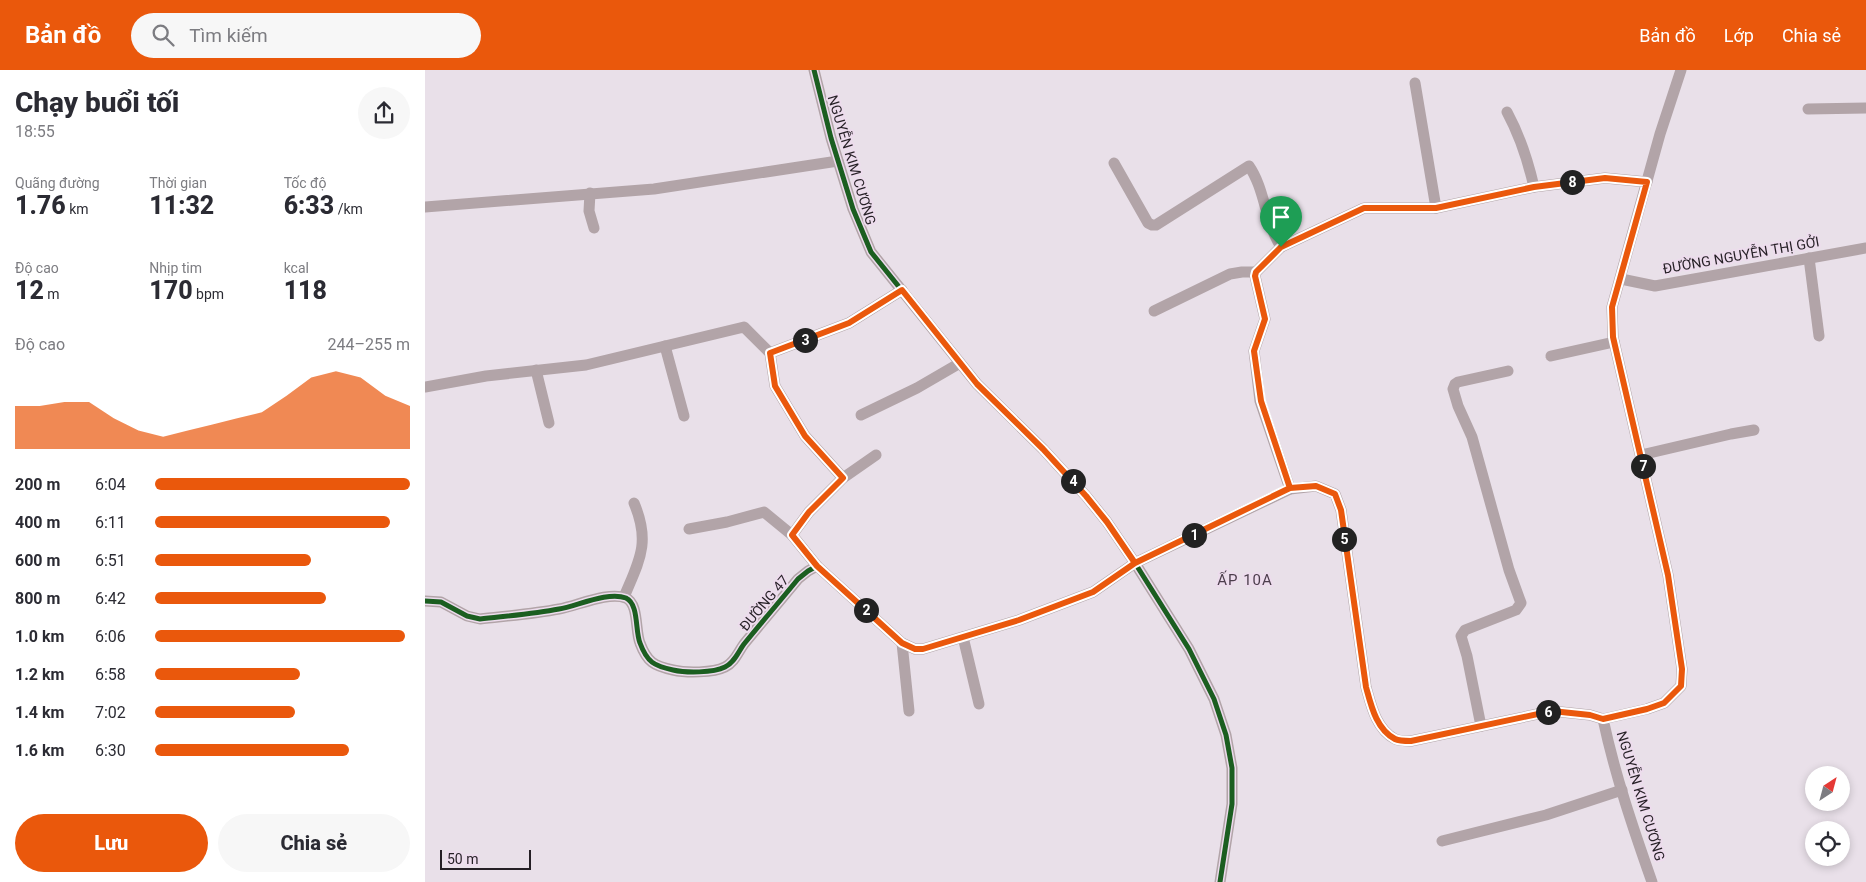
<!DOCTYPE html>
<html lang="vi">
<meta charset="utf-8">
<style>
:root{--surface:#fff;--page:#f7f7f7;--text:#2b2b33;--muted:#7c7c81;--accent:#ea580c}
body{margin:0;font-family:Roboto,sans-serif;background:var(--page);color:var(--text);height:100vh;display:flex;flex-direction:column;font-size:19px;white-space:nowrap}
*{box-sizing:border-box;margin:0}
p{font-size:16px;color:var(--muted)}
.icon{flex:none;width:28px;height:28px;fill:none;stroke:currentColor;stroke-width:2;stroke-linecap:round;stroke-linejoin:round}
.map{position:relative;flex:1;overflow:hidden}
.sheet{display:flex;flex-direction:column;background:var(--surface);width:425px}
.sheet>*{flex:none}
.needle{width:32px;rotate:36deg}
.fabs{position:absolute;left:1380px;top:696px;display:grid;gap:10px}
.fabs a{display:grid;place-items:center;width:45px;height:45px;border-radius:50%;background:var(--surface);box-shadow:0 2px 8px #0003;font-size:25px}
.scale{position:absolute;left:15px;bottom:12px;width:91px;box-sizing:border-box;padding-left:5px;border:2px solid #251f25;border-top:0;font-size:14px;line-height:18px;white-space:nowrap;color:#251f25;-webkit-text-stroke:4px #eddced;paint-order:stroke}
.pin{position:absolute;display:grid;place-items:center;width:42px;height:42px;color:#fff;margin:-51px -21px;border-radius:50% 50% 50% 0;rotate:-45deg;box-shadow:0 0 5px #0007}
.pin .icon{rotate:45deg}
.km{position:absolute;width:25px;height:25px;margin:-12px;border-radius:50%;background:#222;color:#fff;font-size:14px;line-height:25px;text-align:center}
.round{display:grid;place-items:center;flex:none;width:52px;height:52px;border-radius:26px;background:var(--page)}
.overview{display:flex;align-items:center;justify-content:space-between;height:85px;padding:0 15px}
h1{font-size:28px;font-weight:800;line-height:38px}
.stats{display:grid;grid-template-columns:repeat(3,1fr);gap:8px;height:85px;padding:5px 15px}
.stats div{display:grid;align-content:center}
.stats b{font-size:25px;font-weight:800}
.stats small{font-size:14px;font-weight:400}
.stats p{font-size:14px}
.chart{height:140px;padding:10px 15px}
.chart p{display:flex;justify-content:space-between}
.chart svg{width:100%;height:90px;margin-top:5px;fill:var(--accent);opacity:.7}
.action{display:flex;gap:10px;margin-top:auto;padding:10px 15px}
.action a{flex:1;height:58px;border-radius:30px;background:var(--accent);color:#fff;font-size:20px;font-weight:800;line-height:58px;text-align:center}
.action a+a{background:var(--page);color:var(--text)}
ul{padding:0 15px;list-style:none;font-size:16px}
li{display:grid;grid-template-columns:80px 60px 1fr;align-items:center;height:38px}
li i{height:12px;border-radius:6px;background:var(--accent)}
header{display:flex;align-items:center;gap:30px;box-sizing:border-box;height:70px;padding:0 25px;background:var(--accent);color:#fff}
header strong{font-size:24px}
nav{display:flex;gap:28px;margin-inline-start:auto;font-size:18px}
.search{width:350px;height:45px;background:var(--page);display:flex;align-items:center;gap:12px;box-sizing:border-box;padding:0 18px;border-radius:28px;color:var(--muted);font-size:19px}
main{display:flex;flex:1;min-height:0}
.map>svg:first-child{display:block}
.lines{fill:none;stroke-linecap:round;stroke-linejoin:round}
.street{stroke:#b2a4a8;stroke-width:11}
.cycleway-casing{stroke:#eddced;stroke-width:8}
.cycleway{stroke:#1b5e20;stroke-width:5}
.route-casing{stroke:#fff;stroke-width:10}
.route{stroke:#ea580c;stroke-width:6}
.labels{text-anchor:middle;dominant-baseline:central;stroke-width:4;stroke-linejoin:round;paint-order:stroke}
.street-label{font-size:14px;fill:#251f25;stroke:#eddced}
.neighbourhood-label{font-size:15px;letter-spacing:1px;fill:#4c3e4c;stroke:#eddced}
</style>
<header>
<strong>Bản đồ</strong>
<div class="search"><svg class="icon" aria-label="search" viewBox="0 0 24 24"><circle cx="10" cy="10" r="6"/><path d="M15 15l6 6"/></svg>Tìm kiếm</div>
<nav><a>Bản đồ</a><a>Lớp</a><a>Chia sẻ</a></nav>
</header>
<main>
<section class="sheet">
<div class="overview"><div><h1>Chạy buổi tối</h1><p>18:55</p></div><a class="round"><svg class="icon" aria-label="share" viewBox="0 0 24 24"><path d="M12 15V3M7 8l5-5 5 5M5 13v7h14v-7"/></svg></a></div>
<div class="stats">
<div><p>Quãng đường</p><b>1.76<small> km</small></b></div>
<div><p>Thời gian</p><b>11:32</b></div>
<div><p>Tốc độ</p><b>6:33<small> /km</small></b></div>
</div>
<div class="stats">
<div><p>Độ cao</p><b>12<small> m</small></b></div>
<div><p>Nhịp tim</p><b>170<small> bpm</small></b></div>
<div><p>kcal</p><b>118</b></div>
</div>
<div class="chart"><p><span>Độ cao</span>244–255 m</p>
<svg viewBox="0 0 160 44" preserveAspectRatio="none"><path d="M0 44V23L10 23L20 21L30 21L40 29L50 35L60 38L70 35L80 32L90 29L100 26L110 18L120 9L130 6L140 9L150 18L160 23V44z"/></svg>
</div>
<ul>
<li><b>200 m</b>6:04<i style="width:100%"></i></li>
<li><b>400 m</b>6:11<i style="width:92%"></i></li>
<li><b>600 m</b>6:51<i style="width:61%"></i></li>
<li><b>800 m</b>6:42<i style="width:67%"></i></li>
<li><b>1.0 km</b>6:06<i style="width:98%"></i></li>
<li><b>1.2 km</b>6:58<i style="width:57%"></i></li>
<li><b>1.4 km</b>7:02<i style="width:55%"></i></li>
<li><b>1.6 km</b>6:30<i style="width:76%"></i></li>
</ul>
<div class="action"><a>Lưu</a><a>Chia sẻ</a></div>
</section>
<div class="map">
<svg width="1441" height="812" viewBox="0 0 1441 812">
<rect width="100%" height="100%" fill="#e9e0e9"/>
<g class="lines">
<!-- street -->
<g class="street">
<polyline points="389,0 406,68 428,139 446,182 552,314 618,379 661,426 682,452 710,493 764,579 789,629 801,665 807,698 807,734 795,812"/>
<polyline points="990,13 1011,138"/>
<polyline points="1383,39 1441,38"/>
<path d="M1082 42C1095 66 1103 91 1109 117"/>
<path d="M689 93 723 153 727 155H731L824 96C840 119 840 152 856 177"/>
<polyline points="165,123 164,141 169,158"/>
<polyline points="0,137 229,119 413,91"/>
<polyline points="1384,188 1394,266"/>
<polyline points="1196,209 1230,216 1441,178"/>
<polyline points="729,241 805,204 817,202 831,202"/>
<polyline points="240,276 259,346"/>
<polyline points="345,283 424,253 477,220"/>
<polyline points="1126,286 1189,272"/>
<polyline points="111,300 124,353"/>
<polyline points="0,317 61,306 161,295 319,257 345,283 350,316 380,366 418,408"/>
<polyline points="436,345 492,318 535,293"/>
<polyline points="1216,385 1306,364 1329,360"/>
<polyline points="865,419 835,331 829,281 840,249 830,206 831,202 856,177 939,138 1011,138 1109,117 1180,108 1222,112"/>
<polyline points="264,459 302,452 339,442 367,465 392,496"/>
<polyline points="367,465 384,442 418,408 451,385"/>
<path d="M199 527C214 491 226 473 209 433"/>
<path d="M0 531 16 532 42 546 55 549C81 546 108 544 134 539 152 536 183 521 201 528 214 534 210 561 215 573 222 592 229 596 248 600 261 603 288 603 300 597 310 592 313 582 319 574 337 552 355 531 373 509L383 501 392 496 477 573 490 579H498L594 550 668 522 710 493 865 419 891 416 910 424 916 440 941 617C946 635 951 659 970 669 974 671 981 671 986 671L1127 641 1165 645 1178 649"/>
<polyline points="538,567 554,634"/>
<polyline points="477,573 484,641"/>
<polyline points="1056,656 1042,586 1036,566 1040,560 1091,540 1096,533 1084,500 1047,367 1033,336 1028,319 1030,314 1033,312 1083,301"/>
<polyline points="1017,771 1121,745 1197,720"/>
<path d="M1227 812C1208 758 1190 705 1178 649L1222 639 1239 633 1256 616 1257 599 1243 505 1188 267 1187 237 1235 64 1256 0"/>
</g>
<!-- cycleway casing -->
<g class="cycleway-casing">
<g id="cycleway">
<polyline points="389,0 406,68 428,139 446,182 552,314 618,379 661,426 682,452 710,493 764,579 789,629 801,665 807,698 807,734 795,812"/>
<path d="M0 531 16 532 42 546 55 549C81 546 108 544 134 539 152 536 183 521 201 528 214 534 210 561 215 573 222 592 229 596 248 600 261 603 288 603 300 597 310 592 313 582 319 574 337 552 355 531 373 509L383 501 392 496 477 573 490 579H498L594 550 668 522 710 493 865 419 891 416 910 424 916 440 941 617C946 635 951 659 970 669 974 671 981 671 986 671L1127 641 1165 645 1178 649"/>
</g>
</g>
<!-- cycleway -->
<use href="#cycleway" class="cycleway"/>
</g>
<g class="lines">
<!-- route casing -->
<g class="route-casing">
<path id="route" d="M856 177 831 202 830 206 840 249 829 281 836 331 865 418 710 493 668 522 594 550 498 579H490L477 573 392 496 367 465 384 442 418 408 380 366 350 316 345 283 424 253 477 220 552 314 618 379 661 426 682 452 710 493 865 418 891 416 910 424 916 440 941 617C946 635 951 659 970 669 974 671 981 671 986 671L1127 641 1165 645 1178 649 1222 639 1239 633 1256 616 1257 599 1243 505 1188 267 1187 237 1222 112 1180 108 1109 117 1011 138H939L856 177"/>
</g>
<!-- route -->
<use href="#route" class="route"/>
</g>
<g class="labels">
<!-- street labels -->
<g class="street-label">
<text transform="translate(427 90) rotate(73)">NGUYỄN KIM CƯƠNG</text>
<text transform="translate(1316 185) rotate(-10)">ĐƯỜNG NGUYỄN THỊ GỞI</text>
<text transform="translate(339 533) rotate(-50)">ĐƯỜNG 47</text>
<text transform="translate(1216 726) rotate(73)">NGUYỄN KIM CƯƠNG</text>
</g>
<!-- neighbourhood labels -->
<g class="neighbourhood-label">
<text x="820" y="510">ẤP 10A</text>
</g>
</g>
</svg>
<div class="fabs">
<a><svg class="needle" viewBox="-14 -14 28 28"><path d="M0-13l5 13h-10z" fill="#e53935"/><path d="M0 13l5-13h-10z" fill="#7c7c81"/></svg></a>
<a><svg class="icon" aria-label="locate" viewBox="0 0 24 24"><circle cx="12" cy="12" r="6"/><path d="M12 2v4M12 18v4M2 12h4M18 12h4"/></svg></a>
</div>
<div class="scale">50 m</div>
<div class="pin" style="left:856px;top:177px;background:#1e9e55"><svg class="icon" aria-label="arrive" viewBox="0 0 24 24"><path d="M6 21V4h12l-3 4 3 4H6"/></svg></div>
<b class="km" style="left:769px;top:465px">1</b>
<b class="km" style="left:441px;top:540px">2</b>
<b class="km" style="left:380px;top:270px">3</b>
<b class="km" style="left:648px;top:411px">4</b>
<b class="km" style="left:919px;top:469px">5</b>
<b class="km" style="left:1123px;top:642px">6</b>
<b class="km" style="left:1218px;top:396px">7</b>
<b class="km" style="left:1147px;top:112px">8</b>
</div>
</main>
